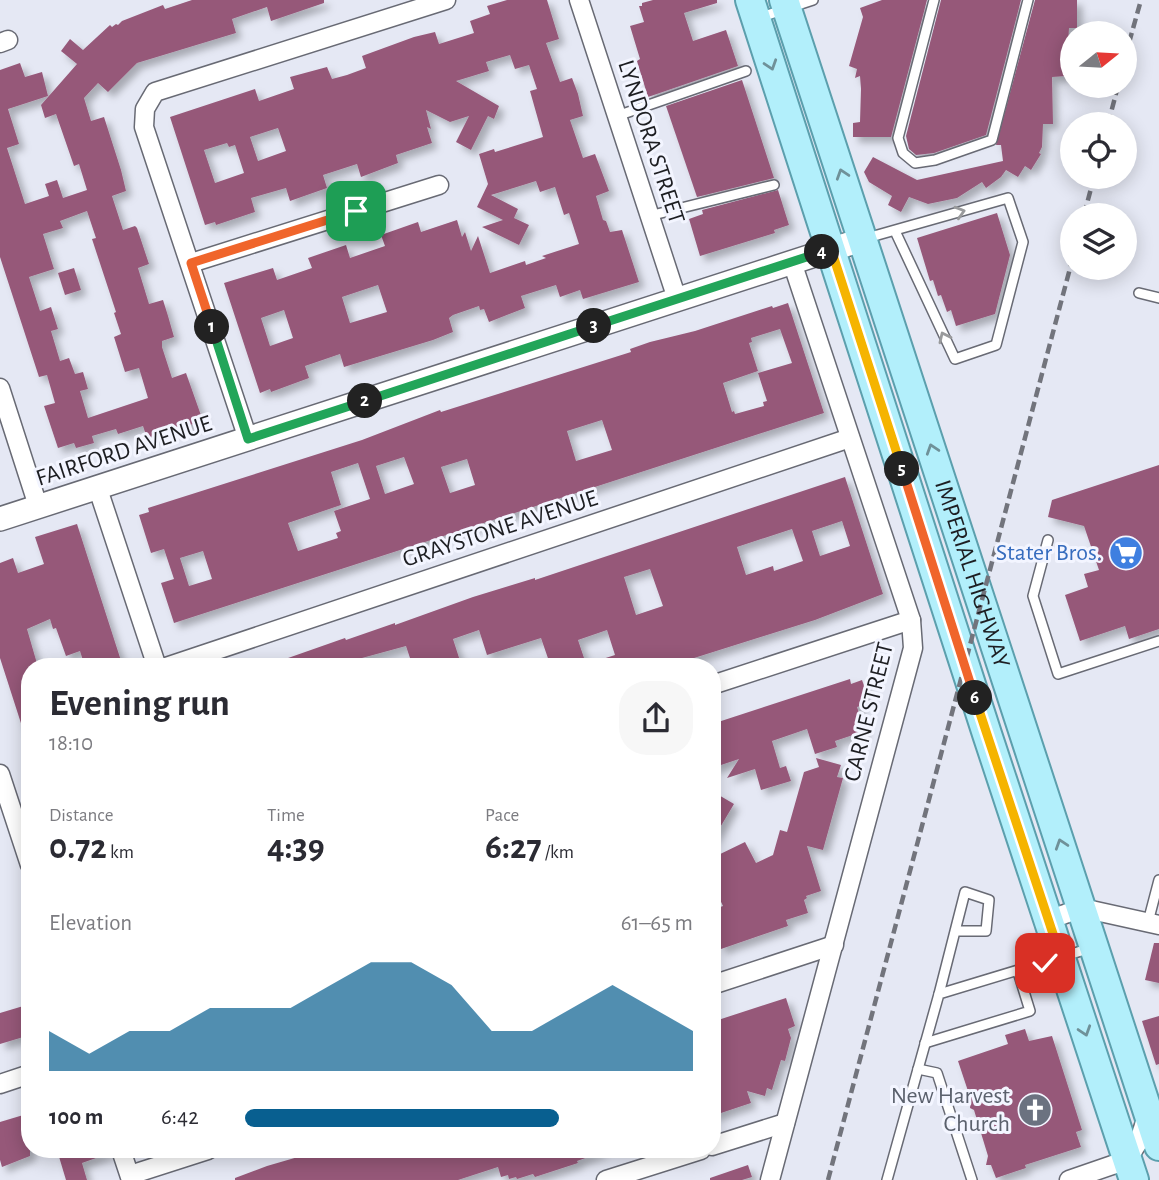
<!DOCTYPE html>
<meta charset="utf-8">
<style>
:root{--surface:#fff;--page:#f7f7f7;--text:#2b2b33;--muted:#7c7c81;--accent:#085f90}
body{margin:0;font-family:"Alegreya Sans",sans-serif;background:var(--page);color:var(--text);height:100vh;display:flex;flex-direction:column;font-size:26px;white-space:nowrap}
*{box-sizing:border-box;margin:0}
p{font-size:23px;color:var(--muted)}
.icon{flex:none;width:38px;height:38px;fill:none;stroke:currentColor;stroke-width:2;stroke-linecap:round;stroke-linejoin:round}
.map{position:relative;flex:1;overflow:hidden}
.panel{position:absolute;left:21px;top:658px;width:700px;height:500px;display:flex;flex-direction:column;background:var(--surface);border-radius:28px;box-shadow:0 4px 18px #0003}
.panel>*{flex:none}
.needle{width:46px;rotate:72deg}
.buttons{position:absolute;left:1060px;top:21px;display:grid;gap:14px}
.buttons a{display:grid;place-items:center;width:77px;height:77px;border-radius:50%;background:var(--surface);box-shadow:0 4px 18px #0003;font-size:35px}
.pin{position:absolute;display:grid;place-items:center;width:60px;height:60px;color:#fff;margin:-30px;border-radius:14px;box-shadow:0 4px 10px #0006}
.km{position:absolute;width:35px;height:35px;margin:-18px;border-radius:50%;background:#222;color:#fff;font-size:19px;line-height:35px;text-align:center}
.round{display:grid;place-items:center;flex:none;width:74px;height:74px;border-radius:28px;background:var(--page)}
.headline{display:flex;align-items:center;justify-content:space-between;height:119px;padding:0 28px}
h1{font-size:38px;font-weight:700;line-height:52px}
.figures{display:grid;grid-template-columns:repeat(3,1fr);gap:10px;height:119px;padding:7px 28px}
.figures div{display:grid;align-content:center}
.figures b{font-size:35px;font-weight:700}
.figures small{font-size:19px;font-weight:400}
.figures p{font-size:19px}
.chart{height:196px;padding:14px 28px}
.chart p{display:flex;justify-content:space-between}
.chart svg{width:100%;height:126px;margin-top:7px;fill:var(--accent);opacity:.7}
ul{padding:0 28px;list-style:none;font-size:23px}
li{display:grid;grid-template-columns:112px 84px 1fr;align-items:center;height:52px}
li i{height:18px;border-radius:9px;background:var(--accent)}
.map>svg:first-child{display:block}
.building{fill:#965879;fill-rule:evenodd;filter:url(#shadow)}
.lines{fill:none;stroke-linecap:round;stroke-linejoin:round}
.service-casing{stroke:#686a74;stroke-width:12}
.minor-casing{stroke:#686a74;stroke-width:21}
.tertiary-casing{stroke:#686a74;stroke-width:26}
.primary-casing{stroke:#5c9fad;stroke-width:32}
.service{stroke:#fff;stroke-width:9}
.minor{stroke:#fff;stroke-width:18}
.tertiary{stroke:#fff;stroke-width:23}
.primary{stroke:#b2effb;stroke-width:28}
.rail{stroke:#72747c;stroke-width:4.5;stroke-dasharray:10 5;stroke-linecap:butt}
.oneway{stroke:#6f9199}
.oneway2{stroke:#999a9c}
.split-1-casing{stroke:#fff;stroke-width:14}
.split-2-casing{stroke:#fff;stroke-width:14}
.split-3-casing{stroke:#fff;stroke-width:14}
.split-4-casing{stroke:#fff;stroke-width:14}
.split-5-casing{stroke:#fff;stroke-width:14}
.split-6-casing{stroke:#fff;stroke-width:14}
.split-7-casing{stroke:#fff;stroke-width:14}
.split-1{stroke:#f0652b;stroke-width:9}
.split-2{stroke:#22a559;stroke-width:9}
.split-3{stroke:#22a559;stroke-width:9}
.split-4{stroke:#22a559;stroke-width:9}
.split-5{stroke:#f5b400;stroke-width:9}
.split-6{stroke:#f0652b;stroke-width:9}
.split-7{stroke:#f5b400;stroke-width:9}
.labels{text-anchor:middle;dominant-baseline:central;stroke-width:6;stroke-linejoin:round;paint-order:stroke}
.street-label{font-size:24px;fill:#1d1e22;stroke:#f3f5ff}
.shop-label{font-size:24px;fill:#366cbe;stroke:#f3f5ff;text-anchor:end}
.worship-label{font-size:24px;fill:#5b616d;stroke:#f3f5ff;text-anchor:end}
</style>
<div class="map">
<svg width="1159" height="1180" viewBox="0 0 1159 1180">
<defs>
<filter id="shadow"><feDropShadow dx="5.5" dy="5.5" stdDeviation="3.5" flood-color="#0004"/></filter>
</defs>
<rect width="100%" height="100%" fill="#e5e8f4"/>
<!-- building -->
<g class="building">
<path d="M192 0H324V3L271 21 267 7 232 19 236 33 137 63 108 92 98 83 84 98 91 121 104 117 121 170 126 191 112 196 123 230 135 226 137 228 149 264 138 268 149 304 163 300 168 316 174 337 162 341V347L172 378 186 373 203 421 147 438 143 426 118 434 116 429 92 436 94 443 76 448 74 443 58 448 44 406 55 403 47 375 39 377 0 257V70L20 63 25 77 42 72 48 96 8 109 19 144 7 148 25 204 49 196 45 184 57 180 63 198 87 190 79 164 74 166 56 114 45 118 41 105 77 64 61 51 70 39 83 50 110 25 112 27 116 24 118 25 122 21 163 5 165 9ZM87 211 96 238 92 239 116 312 114 313 121 334 114 337 125 372 139 368 148 398 88 418 80 391 88 389 83 372 75 374 69 358 60 361 51 331 58 329 51 307 40 311 29 277 54 269 43 234 63 228 60 221Z"/>
<path d="M507 0H547L559 39 546 43 560 82 572 78 578 94 583 116 570 120 583 158 595 154 609 191 596 196 603 220 606 221 610 232 622 230 639 282 583 299 580 290 560 297 556 285 521 296 525 308 489 322 484 309 480 310 479 306 453 315 449 318 453 332 433 340 344 367 340 354 305 366 309 378 271 392 270 389 260 393 224 283 273 268 277 280 312 268 308 258 346 245 350 258 385 246 381 235 418 222 421 232 457 220 462 237 465 232 471 251 478 236 490 273 525 261 526 265 546 258 542 256 579 244 569 213 564 215 555 187 540 192 536 181 491 195 518 209 514 218 529 225 519 245 482 227 503 220 477 207 488 184 479 154 494 149 495 152 543 137 530 91 537 89 529 65 515 69 510 55 486 62 489 71 456 81 499 106 494 119 488 116 471 150 456 142 469 116 450 122 426 110 431 129 427 127 432 143 396 155 398 163 361 177 357 164 323 175 327 188 290 201 286 188 251 198 255 212 216 225 215 222 205 225 170 117 255 89 259 101 294 89 290 77 327 67 332 79 347 75 366 68 362 56 414 37 435 32 439 44 474 33 470 21 490 14 487 6ZM278 128 286 151 258 161 250 137ZM227 143 229 147 235 145 244 173 215 183 204 150ZM378 285 387 312 350 323 342 297ZM284 310 293 338 270 346 261 318Z"/>
<polygon points="653,0 717,0 717,3 684,13 693,41 726,30 738,66 648,97 637,61 640,59 630,26 644,22 639,6 642,6 642,3"/>
<polygon points="882,0 927,0 891,137 853,137 853,123 860,122 861,89 860,76 855,78 857,69 849,66 863,17 860,8"/>
<polygon points="941,0 1021,0 986,135 934,153 916,155 909,149 906,136"/>
<polygon points="1035,0 1077,0 1077,28 1069,28 1066,76 1052,77 1053,124 1043,124 1042,147 1039,153 1041,154 1031,170 1025,166 1018,177 1006,170 1001,177 986,188 982,182 957,198 928,204 909,197 901,212 888,205 892,196 869,182 864,172 873,157 917,180 1003,161 1001,145 996,145"/>
<polygon points="742,80 774,178 697,197 666,106"/>
<polygon points="778,190 789,225 774,230 775,233 700,256 689,219 703,214 702,210"/>
<polygon points="997,213 1010,255 995,314 956,326 951,310 947,312 941,295 938,296 933,280 930,281 917,238"/>
<polygon points="74,268 81,290 65,295 58,273"/>
<path d="M788 303 824 413 174 623 161 583 174 579 164 549 151 553 139 515 149 512 148 508 362 440 440 410 441 412 631 352 630 349 650 342 695 331 772 306 773 308ZM780 329 792 363 758 373 767 401 763 402 764 406 735 414 734 411 732 412 723 383 758 371 749 343 752 342 751 338ZM602 420 612 450 576 461 567 431ZM404 457 414 484 385 494 376 466ZM467 459 475 485 450 493 441 467ZM358 463 370 499 334 511 341 531 336 533 338 538 298 551 288 523 341 505 331 472ZM203 551 212 579 189 586 180 558Z"/>
<polygon points="1159,465 1159,629 1129,639 1125,626 1080,641 1065,595 1088,587 1084,574 1099,570 1084,526 1048,517 1052,500"/>
<path d="M845 477 883 594 815 620 675 664 676 667H587V664L615 655 607 630 578 640 587 667H551L541 638 487 655 479 630 453 639 461 664 454 667H413L406 646 351 661 353 667H272L271 664 345 638 346 640 395 623V625L473 597 535 578V580ZM842 521 850 546 820 556 812 531ZM792 529 803 561 774 571 773 566 746 575 737 547ZM650 569 663 606 636 615 624 577Z"/>
<polygon points="77,524 123,667 85,667 80,651 66,656 56,628 53,629 50,619 27,629 38,667 30,667 30,745 28,745 0,658 0,563 13,558 18,573 44,564 35,537"/>
<polygon points="850,679 851,684 862,680 868,697 861,699 863,705 857,707 865,731 835,741 837,747 815,754 807,729 772,741 780,768 786,766 791,781 761,790 755,769 727,778 739,759 712,768 712,724"/>
<polygon points="816,758 841,765 837,777 843,778 823,850 807,846 821,891 806,896 807,898 804,900 808,913 786,920 788,926 721,949 712,924 712,910 723,906 712,883 712,858 745,842 756,863 773,855 780,830 787,832 804,772 819,767"/>
<polygon points="717,794 734,804 712,841 712,802"/>
<polygon points="1154,943 1159,943 1159,983 1145,980"/>
<polygon points="786,998 795,1026 788,1029 791,1038 785,1061 781,1060 772,1090 767,1088 765,1096 747,1091 751,1103 712,1116 712,1022"/>
<polygon points="30,1004 30,1035 0,1044 0,1013"/>
<polygon points="1159,1016 1159,1064 1156,1065 1142,1021"/>
<polygon points="1025,1029 1029,1041 1052,1036 1082,1130 1076,1132 1081,1147 1025,1165 1026,1168 996,1178 991,1165 986,1165 988,1156 974,1110 970,1108 971,1100 958,1061 1008,1044 1005,1035"/>
<polygon points="30,1113 30,1156 2,1167 0,1160 0,1122"/>
<polygon points="57,1150 110,1150 110,1153 82,1163 87,1180 66,1180"/>
<polygon points="322,1150 602,1150 602,1152 577,1161 578,1163 535,1177 533,1174 517,1179 516,1177 509,1179 508,1175 501,1177 498,1167 458,1180 235,1180 235,1178 267,1166"/>
<polygon points="748,1165 752,1177 742,1180 710,1180 710,1178"/>
</g>
<g class="lines">
<!-- service casing -->
<g class="service-casing">
<g id="service">
<polyline points="934,0 898,138 903,153 915,163 935,160 992,140 1028,0"/>
<polyline points="758,18 813,0"/>
<polyline points="617,116 746,71"/>
<polyline points="649,216 774,185"/>
<polyline points="867,238 1008,198 1023,242 996,345 955,359 895,231"/>
<polyline points="1139,293 1159,298"/>
<polyline points="1048,540 1033,596 1058,674 1159,641"/>
<polyline points="1148,922 1159,880"/>
<polyline points="939,994 965,892 989,900 986,931 955,931"/>
<polyline points="925,1043 1030,1011 1018,972"/>
<polyline points="918,1069 937,1073 972,1180"/>
<polyline points="887,1180 939,994 1091,948"/>
</g>
</g>
<!-- minor casing -->
<g class="minor-casing">
<g id="minor">
<polyline points="579,0 677,299"/>
<polyline points="0,43 8,40"/>
<polyline points="191,263 439,185"/>
<polyline points="0,388 38,506"/>
<polyline points="248,439 144,127 145,109 155,92 446,0"/>
<polyline points="98,489 157,667"/>
<polyline points="166,667 850,438"/>
<polyline points="712,685 911,620"/>
<polyline points="0,774 30,865"/>
<polyline points="1048,920 1082,908 1159,925"/>
<polyline points="712,985 834,945"/>
<polyline points="0,1084 30,1074"/>
<polyline points="712,1146 785,1123"/>
<polyline points="121,1150 131,1180"/>
<polyline points="130,1175 208,1150"/>
<polyline points="606,1180 701,1150"/>
<polyline points="770,1180 913,648 911,620 792,262"/>
<polyline points="1069,1180 1127,1160 1139,1141 1147,1116"/>
</g>
</g>
<!-- tertiary casing -->
<g class="tertiary-casing">
<polyline id="tertiary" points="0,519 864,239"/>
</g>
<!-- primary casing -->
<g class="primary-casing">
<g id="primary">
<polyline points="750,0 987,734 1134,1180"/>
<path id="s1" d="M784 0 1159 1146"/>
</g>
</g>
<!-- service -->
<use href="#service" class="service"/>
<!-- minor -->
<use href="#minor" class="minor"/>
<!-- tertiary -->
<use href="#tertiary" class="tertiary"/>
<!-- primary -->
<use href="#primary" class="primary"/>
<!-- rail -->
<g class="rail">
<polyline points="1125,57 1141,0"/>
<polyline points="1108,124 1118,86"/>
<polyline points="1084,215 1094,177"/>
<polyline points="828,1180 1073,257"/>
</g>
</g>
<!-- one-way arrows -->
<defs><path id="oneway-chevron" d="M-2-3.5L2.5 0L-2 3.5" fill="none" stroke-width="1.6" stroke-linecap="round" stroke-linejoin="round" transform="scale(1.75)"/></defs>
<g class="oneway">
<use href="#oneway-chevron" transform="translate(771 65) rotate(72)"/>
<use href="#oneway-chevron" transform="translate(842 174) rotate(-108)"/>
<use href="#oneway-chevron" transform="translate(932 449) rotate(-108)"/>
<use href="#oneway-chevron" transform="translate(1061 844) rotate(-108)"/>
<use href="#oneway-chevron" transform="translate(1085 1031) rotate(72)"/>
</g>
<g class="oneway2">
<use href="#oneway-chevron" transform="translate(960 212) rotate(-16)"/>
<use href="#oneway-chevron" transform="translate(944 337) rotate(-115)"/>
</g>
<g class="lines">
<!-- split-1 casing -->
<g class="split-1-casing">
<polyline id="split-1" points="212,327 191,263 356,211"/>
</g>
<!-- split-2 casing -->
<g class="split-2-casing">
<polyline id="split-2" points="212,327 248,439 365,401"/>
</g>
<!-- split-3 casing -->
<g class="split-3-casing">
<polyline id="split-3" points="365,401 594,326"/>
</g>
<!-- split-4 casing -->
<g class="split-4-casing">
<polyline id="split-4" points="594,326 822,252"/>
</g>
<!-- split-5 casing -->
<g class="split-5-casing">
<polyline id="split-5" points="822,252 831,249 902,469"/>
</g>
<!-- split-6 casing -->
<g class="split-6-casing">
<polyline id="split-6" points="902,469 975,698"/>
</g>
<!-- split-7 casing -->
<g class="split-7-casing">
<polyline id="split-7" points="975,698 1061,958 1045,963"/>
</g>
<!-- split-1 -->
<use href="#split-1" class="split-1"/>
<!-- split-2 -->
<use href="#split-2" class="split-2"/>
<!-- split-3 -->
<use href="#split-3" class="split-3"/>
<!-- split-4 -->
<use href="#split-4" class="split-4"/>
<!-- split-5 -->
<use href="#split-5" class="split-5"/>
<!-- split-6 -->
<use href="#split-6" class="split-6"/>
<!-- split-7 -->
<use href="#split-7" class="split-7"/>
</g>
<!-- icons -->
<defs>
<g id="supermarket-disc" transform="scale(1.75)"><circle r="9.5" fill="#3f7fe0" stroke="#f3f5ff"/><path d="M-6-5.5h2.5l.6 2H6L4.5 2H-2.5L-4.4-4H-6ZM-1.5 3.2a1.3 1.3 0 1 0 .1 0ZM3 3.2a1.3 1.3 0 1 0 .1 0Z" fill="#fff"/></g>
<g id="church-disc" transform="scale(1.75)"><circle r="9.5" fill="#6b7280" stroke="#f3f5ff"/><path d="M-1.2-6h2.4v3.5h3.3v2.4h-3.3V6h-2.4V-.1h-3.3v-2.4h3.3Z" fill="#fff"/></g>
</defs>
<g fill-rule="evenodd">
<use href="#supermarket-disc" x="1126" y="553"/>
<use href="#church-disc" x="1035" y="1110"/>
</g>
<g class="labels">
<!-- street labels -->
<g class="street-label">
<text transform="translate(651 142) rotate(72)">LYNDORA STREET</text>
<text transform="translate(124 451) rotate(-18)">FAIRFORD AVENUE</text>
<text transform="translate(500 529) rotate(-18)">GRAYSTONE AVENUE</text>
<text stroke="none"><textPath href="#s1" startOffset="604">IMPERIAL HIGHWAY</textPath></text>
<text transform="translate(869 712) rotate(-76)">CARNE STREET</text>
</g>
<!-- shop labels -->
<g class="shop-label">
<text x="1102" y="553">Stater Bros.</text>
</g>
<!-- worship labels -->
<g class="worship-label">
<text x="1010" y="1096">New Harvest<tspan x="1010" dy="28">Church</tspan></text>
</g>
</g>
</svg>
<div class="buttons">
<a><svg class="needle" viewBox="-14 -14 28 28"><path d="M0-13l5 13h-10z" fill="#e53935"/><path d="M0 13l5-13h-10z" fill="#7c7c81"/></svg></a>
<a><svg class="icon" aria-label="locate" viewBox="0 0 24 24"><circle cx="12" cy="12" r="6"/><path d="M12 2v4M12 18v4M2 12h4M18 12h4"/></svg></a>
<a><svg class="icon" aria-label="layers" viewBox="0 0 24 24"><path d="M12 4l9 5-9 5-9-5zM3 14l9 5 9-5"/></svg></a>
</div>
<div class="pin" style="left:356px;top:211px;background:#1e9e55"><svg class="icon" aria-label="arrive" viewBox="0 0 24 24"><path d="M6 21V4h12l-3 4 3 4H6"/></svg></div>
<div class="pin" style="left:1045px;top:963px;background:#d93025"><svg class="icon" aria-label="check" viewBox="0 0 24 24"><path d="M5 12l5 5 9-10"/></svg></div>
<b class="km" style="left:212px;top:327px">1</b>
<b class="km" style="left:365px;top:401px">2</b>
<b class="km" style="left:594px;top:326px">3</b>
<b class="km" style="left:822px;top:252px">4</b>
<b class="km" style="left:902px;top:469px">5</b>
<b class="km" style="left:975px;top:698px">6</b>
<section class="panel">
<div class="headline"><div><h1>Evening run</h1><p>18:10</p></div><a class="round"><svg class="icon" aria-label="share" viewBox="0 0 24 24"><path d="M12 15V3M7 8l5-5 5 5M5 13v7h14v-7"/></svg></a></div>
<div class="figures">
<div><p>Distance</p><b>0.72<small> km</small></b></div>
<div><p>Time</p><b>4:39</b></div>
<div><p>Pace</p><b>6:27<small> /km</small></b></div>
</div>
<div class="chart"><p><span>Elevation</span>61–65 m</p>
<svg viewBox="0 0 160 44" preserveAspectRatio="none"><path d="M0 44V30L10 38L20 30L30 30L40 22L50 22L60 22L70 14L80 6L90 6L100 14L110 30L120 30L130 22L140 14L150 22L160 30V44z"/></svg>
</div>
<ul>
<li><b>100 m</b>6:42<i style="width:70%"></i></li>
</ul>
</section>
</div>
